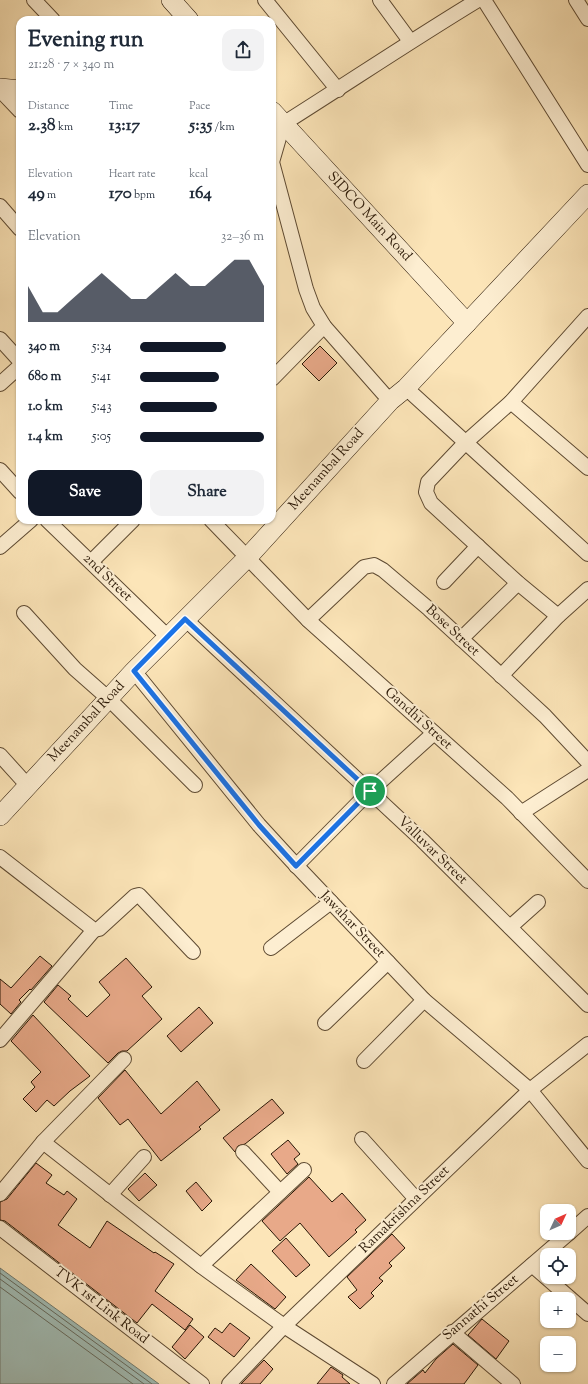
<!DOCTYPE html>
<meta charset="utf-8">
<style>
:root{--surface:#fff;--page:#f2f2f3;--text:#1f2937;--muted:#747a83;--accent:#111827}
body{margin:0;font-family:"Sorts Mill Goudy",serif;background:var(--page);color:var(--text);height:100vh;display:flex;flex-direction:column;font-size:15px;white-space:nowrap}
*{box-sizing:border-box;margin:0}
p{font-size:13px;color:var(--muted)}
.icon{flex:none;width:22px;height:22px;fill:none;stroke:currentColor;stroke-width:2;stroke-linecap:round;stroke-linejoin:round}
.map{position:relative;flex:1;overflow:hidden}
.panel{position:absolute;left:16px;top:16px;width:260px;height:508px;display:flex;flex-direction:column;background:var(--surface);border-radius:12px;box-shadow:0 1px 3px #0004}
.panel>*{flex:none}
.needle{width:26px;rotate:46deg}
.fabs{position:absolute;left:540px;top:1204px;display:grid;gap:8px}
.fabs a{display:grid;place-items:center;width:36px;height:36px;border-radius:8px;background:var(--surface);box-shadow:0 1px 3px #0004;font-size:20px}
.pin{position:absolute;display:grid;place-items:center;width:34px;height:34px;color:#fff;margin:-17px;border:2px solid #fff;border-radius:50%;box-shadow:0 1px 4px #0007}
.round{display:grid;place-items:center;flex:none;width:42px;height:42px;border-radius:12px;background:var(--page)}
.headline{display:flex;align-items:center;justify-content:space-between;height:68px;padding:0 12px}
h1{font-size:22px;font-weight:700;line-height:30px}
.stats{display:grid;grid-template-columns:repeat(3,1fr);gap:6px;height:68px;padding:4px 12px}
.stats div{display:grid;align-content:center}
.stats b{font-size:17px;font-weight:700}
.stats small{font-size:11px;font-weight:400}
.stats p{font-size:11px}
.chart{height:112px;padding:8px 12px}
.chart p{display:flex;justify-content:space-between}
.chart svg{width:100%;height:72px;margin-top:4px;fill:var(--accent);opacity:.7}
.button{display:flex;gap:8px;margin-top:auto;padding:8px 12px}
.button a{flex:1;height:46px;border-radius:12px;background:var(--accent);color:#fff;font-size:16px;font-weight:700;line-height:46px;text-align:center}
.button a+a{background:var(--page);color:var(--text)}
ul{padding:0 12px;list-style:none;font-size:13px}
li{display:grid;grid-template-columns:64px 48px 1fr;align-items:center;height:30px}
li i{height:10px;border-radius:5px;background:var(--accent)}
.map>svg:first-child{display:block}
.water{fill:#a1bdb6;stroke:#717b70}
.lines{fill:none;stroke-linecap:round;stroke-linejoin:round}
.shore{stroke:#656a5e;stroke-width:1}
.building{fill:#e8a989;stroke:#291706}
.street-casing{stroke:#5e4a32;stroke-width:16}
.secondary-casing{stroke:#291706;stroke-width:20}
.street{stroke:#fdeed1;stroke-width:14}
.secondary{stroke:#fdeed1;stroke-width:19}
.route-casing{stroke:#fff;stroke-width:8}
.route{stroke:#1a73e8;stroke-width:5}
.labels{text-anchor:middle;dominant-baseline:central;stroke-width:4;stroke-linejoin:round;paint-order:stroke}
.street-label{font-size:14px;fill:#291706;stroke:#fdeed1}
</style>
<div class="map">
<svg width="588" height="1384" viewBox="0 0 588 1384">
<rect width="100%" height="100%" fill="#fce5b8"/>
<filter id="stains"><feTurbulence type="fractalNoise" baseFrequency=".005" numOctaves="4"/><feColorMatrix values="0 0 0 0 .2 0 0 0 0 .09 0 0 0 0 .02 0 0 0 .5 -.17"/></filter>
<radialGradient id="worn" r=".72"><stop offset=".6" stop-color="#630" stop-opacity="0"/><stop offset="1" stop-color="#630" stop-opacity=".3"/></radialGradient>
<!-- water -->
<polygon class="water" points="0,1268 159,1384 0,1384"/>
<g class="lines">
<!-- shore -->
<g class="shore">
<polyline points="0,1273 152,1384"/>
<polyline points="0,1279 144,1384"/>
<polyline points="0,1287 133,1384"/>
</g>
</g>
<!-- building -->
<g class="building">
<polygon points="320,346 337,363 319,381 302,364"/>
<polygon points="40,956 52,966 31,990 30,989 19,1000 21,1002 11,1014 0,1004 0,979 11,988"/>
<polygon points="126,958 152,987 142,996 162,1019 127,1051 122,1051 118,1053 108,1063 44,1002 58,985 71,996 68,999 87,1017 110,995 99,982"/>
<polygon points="199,1007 213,1023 181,1052 167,1036"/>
<polygon points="33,1015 90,1076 70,1091 54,1106 47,1100 36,1112 23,1099 35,1087 31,1082 41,1072 11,1041"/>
<polygon points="125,1070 161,1114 197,1081 220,1110 199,1127 201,1129 161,1161 128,1119 120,1125 98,1098"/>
<polygon points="272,1099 284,1113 245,1144 238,1146 235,1152 223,1138"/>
<polygon points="288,1140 300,1154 294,1159 298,1164 287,1174 271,1154"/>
<polygon points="36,1163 52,1175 46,1183 64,1195 67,1191 77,1199 58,1225 90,1248 107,1221 154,1253 155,1252 174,1264 155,1291 193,1319 185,1330 152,1304 137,1323 5,1221 0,1220 0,1202 7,1199"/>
<polygon points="145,1173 157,1185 139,1201 128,1189"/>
<polygon points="309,1177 332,1202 342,1193 366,1220 355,1230 357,1232 329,1257 300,1223 280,1241 262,1221"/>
<polygon points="196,1182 212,1201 202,1211 186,1191"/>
<polygon points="392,1234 405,1248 389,1263 392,1266 379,1278 383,1281 371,1293 374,1296 360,1309 348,1297 357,1290 347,1277"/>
<polygon points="286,1238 310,1265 296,1277 272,1251"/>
<polygon points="251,1264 286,1297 275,1309 236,1280"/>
<polygon points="482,1319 509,1341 496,1359 468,1335"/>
<polygon points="230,1323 250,1338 234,1357 208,1337 215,1328 222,1333"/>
<polygon points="190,1325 204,1337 185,1359 172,1347"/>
<polygon points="453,1344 478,1365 464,1384 407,1384 423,1370 425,1373 436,1359"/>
<polygon points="264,1360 273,1369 260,1384 241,1384"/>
<polygon points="331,1367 343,1375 342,1377 350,1384 317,1384"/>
</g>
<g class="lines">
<!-- street casing -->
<g class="street-casing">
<g id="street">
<polyline points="34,0 53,20"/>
<polyline points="265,0 338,90"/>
<polyline points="380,0 410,41"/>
<polyline points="484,0 588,165"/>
<polyline points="576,0 588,19"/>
<polyline points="0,90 20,111"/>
<polyline points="0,206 20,229"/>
<polyline points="0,339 20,361"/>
<polyline points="272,379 324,326"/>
<polyline points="0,384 20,366"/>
<polyline points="406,388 588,554"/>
<path d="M390 401 324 326 313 308 306 289 272 162 283 124C348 83 412 40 478 0"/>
<polyline points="511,402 588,468"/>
<polyline points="0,470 20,492"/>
<polyline points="47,520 168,637"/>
<polyline points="211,520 308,620 507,798 588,881"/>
<polyline points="0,547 31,520"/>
<polyline points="91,562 133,520"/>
<polyline points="444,582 478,546"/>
<polyline points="24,613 75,669 109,699 195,785"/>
<polyline points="558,616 518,583 431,503 426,492 428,482 465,443 511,402 588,316"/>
<polyline points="185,619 422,840 588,1005"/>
<polyline points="308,620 364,567 374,565 383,570 429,609 545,716 588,762"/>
<polyline points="461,639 518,583"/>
<polyline points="134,671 259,825 292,861 424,1000 530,1090 588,1161"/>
<polyline points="501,676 558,616 588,589"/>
<polyline points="0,755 28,786"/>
<polyline points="521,813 588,770"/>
<polyline points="0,857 94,930 99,929 135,896 139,895 193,952"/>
<polyline points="296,866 370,791 434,733"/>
<polyline points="510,927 538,902"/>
<polyline points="271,948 331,902"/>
<polyline points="325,1023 388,962"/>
<polyline points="0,1040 94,930"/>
<polyline points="364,1061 424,1000"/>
<polyline points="362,1139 416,1199"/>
<polyline points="43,1142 201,1266 284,1326 373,1384"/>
<polyline points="243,1152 280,1192"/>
<polyline points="0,1194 43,1142 124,1059"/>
<polyline points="110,1195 144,1157"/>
<polyline points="0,1228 202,1384"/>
<polyline points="569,1233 588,1216"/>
<polyline points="532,1265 588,1314"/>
<polyline points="201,1266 304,1170"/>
<polyline points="452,1332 513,1384"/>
<polyline points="229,1384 284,1326 530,1090 588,1044"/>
<polyline points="394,1384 569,1233"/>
</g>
</g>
<!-- secondary casing -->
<g class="secondary-casing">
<g id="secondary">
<polyline points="171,0 189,20"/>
<polyline points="0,88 20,90"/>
<polyline points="272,111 467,323"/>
<polyline points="0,816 134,671 247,558 390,401 406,388 588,194"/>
</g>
</g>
<!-- street -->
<use href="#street" class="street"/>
<!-- secondary -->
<use href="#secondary" class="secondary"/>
</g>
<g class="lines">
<!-- route casing -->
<g class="route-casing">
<polygon id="route" points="185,619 370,791 296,866 259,825 134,671"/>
</g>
<!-- route -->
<use href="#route" class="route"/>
</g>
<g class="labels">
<!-- street labels -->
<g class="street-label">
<text transform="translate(369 217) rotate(47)">SIDCO Main Road</text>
<text transform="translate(327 470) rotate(-48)">Meenambal Road</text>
<text transform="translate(107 578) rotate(44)">2nd Street</text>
<text transform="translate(452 631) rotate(43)">Bose Street</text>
<text transform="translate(418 719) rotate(42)">Gandhi Street</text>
<text transform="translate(87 722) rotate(-47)">Meenambal Road</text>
<text transform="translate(432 851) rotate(44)">Valluvar Street</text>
<text transform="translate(352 925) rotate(46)">Jawahar Street</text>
<text transform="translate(405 1210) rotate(-44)">Ramakrishna Street</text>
<text transform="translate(101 1306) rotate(38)">TVK 1st Link Road</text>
<text transform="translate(481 1308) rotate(-40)">Sannathi Street</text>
</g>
</g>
<rect width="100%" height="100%" filter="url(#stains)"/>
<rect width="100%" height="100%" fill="url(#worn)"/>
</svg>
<div class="fabs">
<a><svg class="needle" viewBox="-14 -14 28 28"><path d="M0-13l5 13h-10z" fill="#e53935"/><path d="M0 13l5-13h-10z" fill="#747a83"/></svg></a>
<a><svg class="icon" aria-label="locate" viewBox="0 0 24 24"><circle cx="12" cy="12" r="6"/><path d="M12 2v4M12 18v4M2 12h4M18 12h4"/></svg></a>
<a>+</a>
<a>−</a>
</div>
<div class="pin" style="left:370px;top:791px;background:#1e9e55"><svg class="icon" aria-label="arrive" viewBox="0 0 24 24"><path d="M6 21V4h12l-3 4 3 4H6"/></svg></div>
<section class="panel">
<div class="headline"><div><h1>Evening run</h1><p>21:28 · 7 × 340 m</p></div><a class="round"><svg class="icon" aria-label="share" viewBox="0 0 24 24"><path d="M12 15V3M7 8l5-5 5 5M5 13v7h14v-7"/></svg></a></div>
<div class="stats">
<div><p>Distance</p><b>2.38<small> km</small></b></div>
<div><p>Time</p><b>13:17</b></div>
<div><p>Pace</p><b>5:35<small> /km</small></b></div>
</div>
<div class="stats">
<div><p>Elevation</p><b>49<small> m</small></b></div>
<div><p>Heart rate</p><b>170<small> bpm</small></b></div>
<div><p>kcal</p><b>164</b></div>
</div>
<div class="chart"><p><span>Elevation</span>32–36 m</p>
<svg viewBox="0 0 160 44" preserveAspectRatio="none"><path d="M0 44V22L10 38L20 38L30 30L40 22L50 14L60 22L70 30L80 30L90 22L100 14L110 22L120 22L130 14L140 6L150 6L160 22V44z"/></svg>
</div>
<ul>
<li><b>340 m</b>5:34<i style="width:69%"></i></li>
<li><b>680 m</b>5:41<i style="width:64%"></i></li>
<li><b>1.0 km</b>5:43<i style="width:62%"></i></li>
<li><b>1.4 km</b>5:05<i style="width:100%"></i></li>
</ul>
<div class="button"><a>Save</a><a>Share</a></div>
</section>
</div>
